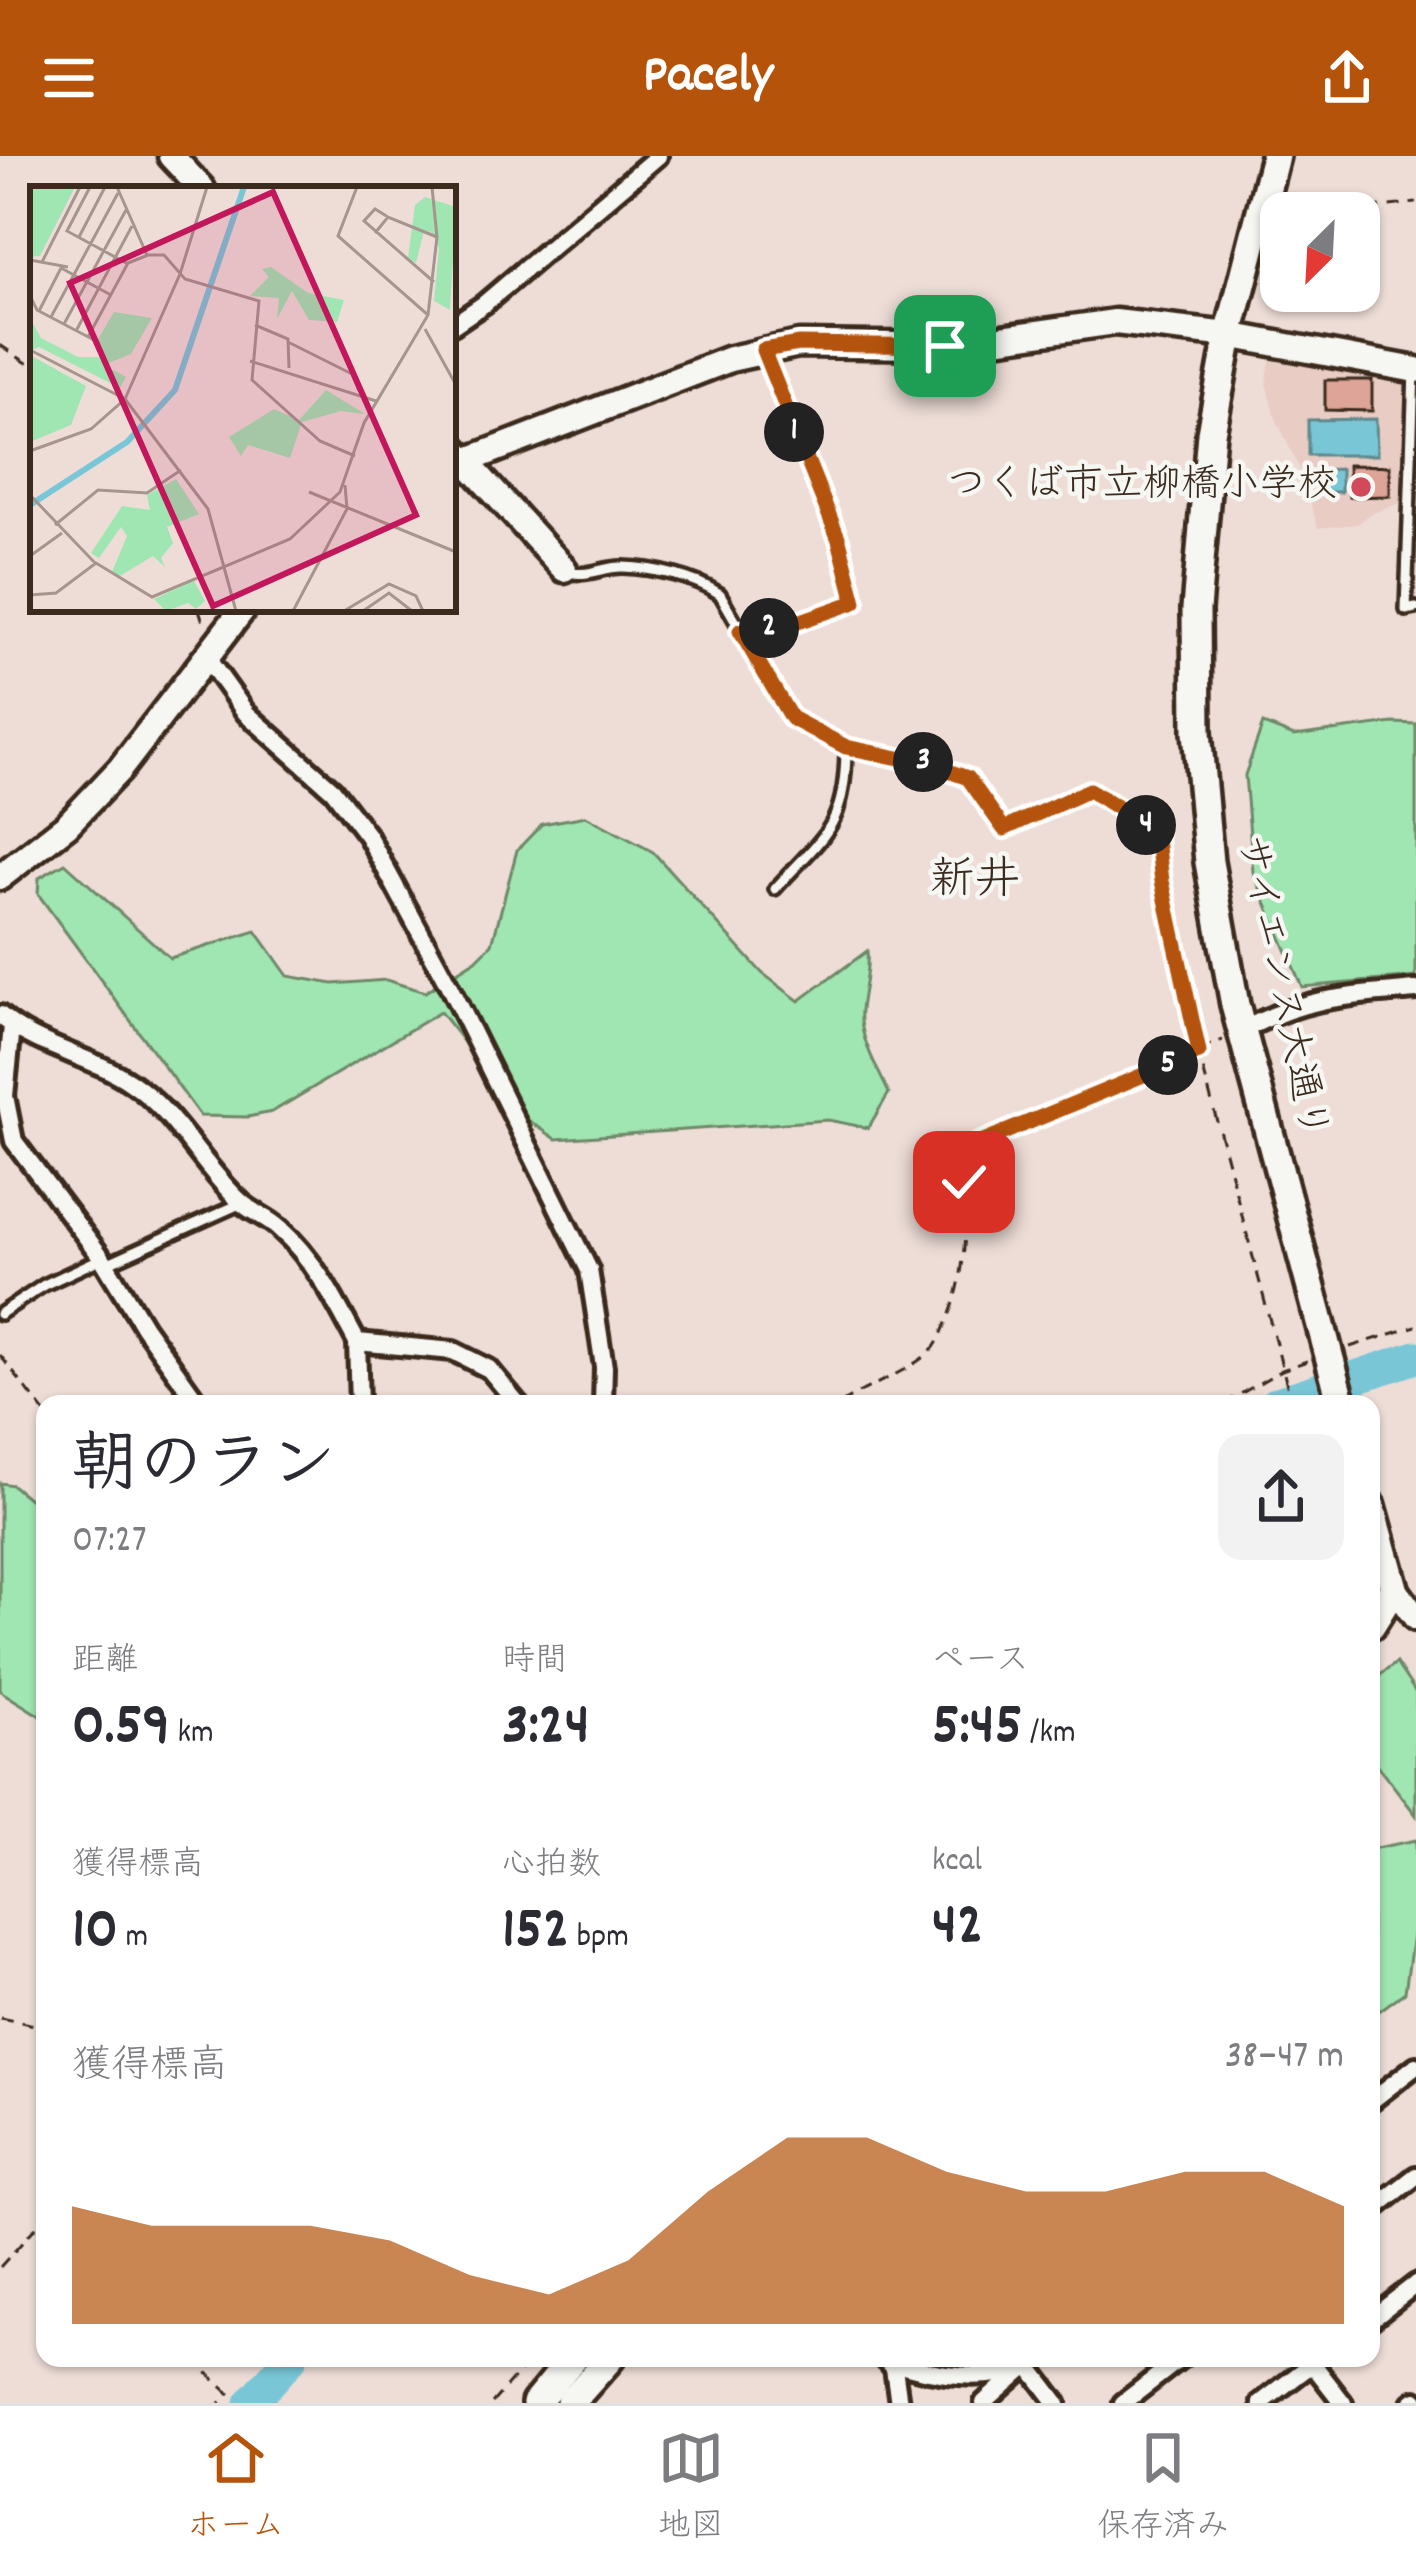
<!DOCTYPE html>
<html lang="ja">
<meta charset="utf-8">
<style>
:root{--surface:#fff;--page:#f2f2f3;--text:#2b2b33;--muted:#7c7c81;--line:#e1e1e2;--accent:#b45309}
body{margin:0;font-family:Dekko,"Klee One",sans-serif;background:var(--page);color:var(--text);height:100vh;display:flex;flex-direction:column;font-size:45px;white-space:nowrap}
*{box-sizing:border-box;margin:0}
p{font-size:39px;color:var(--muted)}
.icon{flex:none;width:66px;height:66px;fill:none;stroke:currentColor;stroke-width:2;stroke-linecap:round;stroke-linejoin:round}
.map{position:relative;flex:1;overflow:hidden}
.side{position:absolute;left:36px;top:1239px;width:1344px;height:972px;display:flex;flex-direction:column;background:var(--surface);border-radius:24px;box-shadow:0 3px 9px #0004}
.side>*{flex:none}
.needle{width:78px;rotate:204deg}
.tools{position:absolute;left:1260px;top:36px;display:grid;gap:24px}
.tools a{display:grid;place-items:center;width:120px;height:120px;border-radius:24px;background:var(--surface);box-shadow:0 3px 9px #0004;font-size:60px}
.pin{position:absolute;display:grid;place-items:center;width:102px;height:102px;color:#fff;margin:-51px;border-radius:24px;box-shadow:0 6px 18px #0006}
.km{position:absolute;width:60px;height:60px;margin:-30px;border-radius:50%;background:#222;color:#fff;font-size:33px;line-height:60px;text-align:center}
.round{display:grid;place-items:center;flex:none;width:126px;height:126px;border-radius:24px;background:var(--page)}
.head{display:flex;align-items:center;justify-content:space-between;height:204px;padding:0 36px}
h1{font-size:66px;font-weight:700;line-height:90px}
.metrics{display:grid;grid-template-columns:repeat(3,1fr);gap:18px;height:204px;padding:12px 36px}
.metrics div{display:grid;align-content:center}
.metrics b{font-size:60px;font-weight:700}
.metrics small{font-size:33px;font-weight:400}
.metrics p{font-size:33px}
.chart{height:336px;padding:24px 36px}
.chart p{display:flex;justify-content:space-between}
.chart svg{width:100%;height:216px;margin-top:12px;fill:var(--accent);opacity:.7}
header{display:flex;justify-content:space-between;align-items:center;height:156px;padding:0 36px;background:var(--accent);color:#fff;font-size:54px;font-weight:700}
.dock{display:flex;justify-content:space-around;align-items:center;height:168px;border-top:3px solid var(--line);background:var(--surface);font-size:33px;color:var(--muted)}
.dock a{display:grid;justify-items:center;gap:6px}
.dock .selected{color:var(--accent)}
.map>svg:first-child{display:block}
.built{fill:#e9ccc4}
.green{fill:#a0e6b2;stroke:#6e8868;stroke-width:3}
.water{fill:#79c6d6;stroke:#60888c;stroke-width:3}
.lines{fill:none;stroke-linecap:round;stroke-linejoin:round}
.river{stroke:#79c6d6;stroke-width:33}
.building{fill:#dda497;stroke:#3b2a1e;stroke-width:3}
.lane-casing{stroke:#3b2a1e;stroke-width:18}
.street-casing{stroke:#3b2a1e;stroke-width:26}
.secondary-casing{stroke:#3b2a1e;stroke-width:33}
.primary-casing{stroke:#3b2a1e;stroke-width:36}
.path{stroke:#3b2a1e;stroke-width:3;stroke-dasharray:12 9;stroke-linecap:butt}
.lane{stroke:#f6f6f2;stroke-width:9}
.street{stroke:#f6f6f2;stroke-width:16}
.secondary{stroke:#f6f6f2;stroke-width:24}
.primary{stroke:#f6f6f2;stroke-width:27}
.route-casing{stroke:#fff;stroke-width:24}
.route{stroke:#b45309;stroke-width:15}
.poi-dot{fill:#d1495b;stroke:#f6f6f2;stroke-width:4.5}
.labels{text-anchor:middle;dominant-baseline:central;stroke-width:9;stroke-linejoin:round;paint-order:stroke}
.poi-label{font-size:39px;fill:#3b2a1e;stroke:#f6f6f2;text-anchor:end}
.street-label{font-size:39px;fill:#3b2a1e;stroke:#f6f6f2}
.quarter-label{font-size:45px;fill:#3b2a1e;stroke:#f6f6f2}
.inset-river{fill:none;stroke:#79c6d6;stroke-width:6}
.inset-road{fill:none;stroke:#a6958d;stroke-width:3}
.view{fill:#c2185b;fill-opacity:0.15;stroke:#c2185b;stroke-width:6}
.inset-edge{fill:none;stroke:#3b2a1e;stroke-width:6}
</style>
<header><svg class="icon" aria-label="menu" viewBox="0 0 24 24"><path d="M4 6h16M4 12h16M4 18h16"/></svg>Pacely<svg class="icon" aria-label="share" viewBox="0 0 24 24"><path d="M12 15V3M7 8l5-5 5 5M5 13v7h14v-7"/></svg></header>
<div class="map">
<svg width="1416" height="2247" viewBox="0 0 1416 2247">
<rect width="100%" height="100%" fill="#eeddd7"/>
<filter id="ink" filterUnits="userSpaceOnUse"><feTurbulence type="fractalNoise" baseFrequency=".00833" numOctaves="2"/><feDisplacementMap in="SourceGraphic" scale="24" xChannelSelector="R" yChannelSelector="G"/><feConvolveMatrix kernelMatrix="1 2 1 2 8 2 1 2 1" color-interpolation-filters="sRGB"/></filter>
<g filter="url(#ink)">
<!-- built -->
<polygon class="built" points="1271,200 1416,232 1416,447 1409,442 1413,347 1403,346 1368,359 1358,368 1318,372 1301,316 1274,258 1266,227"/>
<!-- green -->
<g class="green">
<polygon points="1393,567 1416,568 1416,821 1302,831 1253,716 1245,619 1263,568 1294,580"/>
<path d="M586 660 653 696 762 817 799 845 867 795C869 817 863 833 861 854 858 880 878 914 889 937L868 972 828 964 556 983 522 960 440 856 272 956 248 961 200 960 38 738 39 722 65 707 170 802 256 775 288 820 333 828 386 824 425 836 476 804 492 788 517 694 542 668Z"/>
<polygon points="0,1327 12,1329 45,1356 45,1563 0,1535"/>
<polygon points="1396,1507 1416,1537 1416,1659 1371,1601 1371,1526"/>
<polygon points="1416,1684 1416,1756 1405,1836 1371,1861 1371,1693"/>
</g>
<!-- water -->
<g class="water">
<polygon points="1376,263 1377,299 1308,299 1308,264"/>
<polygon points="1341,313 1341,336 1316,336 1316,314"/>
</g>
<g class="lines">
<!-- river -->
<g class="river">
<polyline points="1275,1248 1416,1201"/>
<polyline points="251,2247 291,2202"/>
</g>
</g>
<!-- building -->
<g class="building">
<polygon points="1325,224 1372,224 1372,255 1325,254"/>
<polygon points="1348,309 1390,310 1390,340 1349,341"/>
</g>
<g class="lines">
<!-- lane casing -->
<g class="lane-casing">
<g id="lane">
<polyline points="1414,214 1406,454 1416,452"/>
<path d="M564 414C584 424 603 410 623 411 653 412 695 421 720 438L791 562 846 591C846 671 825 678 775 733"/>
<polyline points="740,475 798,466 855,446"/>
<polyline points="106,1108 242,1047"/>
<polyline points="0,1158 44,1129 102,1102"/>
</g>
</g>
<!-- street casing -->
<g class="street-casing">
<g id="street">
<polyline points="453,169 484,148 658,0"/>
<polyline points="206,501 246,557 333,634 368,680 448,828 589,1114 604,1211 603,1248"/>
<path d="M0 859C35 891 90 899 130 926 177 957 201 1010 242 1047 253 1057 269 1062 280 1073 315 1104 335 1145 357 1186L453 1195 489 1213 518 1248"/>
<polyline points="12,870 5,940 14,985 102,1102 144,1171 199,1248"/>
<path d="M1241 875C1304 841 1346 840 1416 834"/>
<polyline points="357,1186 359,1248"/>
<polyline points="1371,1945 1416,1910"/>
<polyline points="1371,2055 1416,2020"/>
<polyline points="1371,2163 1416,2128"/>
<polyline points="1308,2202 1343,2247"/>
<path d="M886 2203C929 2219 998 2231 1037 2202"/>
<polyline points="886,2203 894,2212 899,2247"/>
<polyline points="1028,2209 1057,2247"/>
<polyline points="984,2247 1021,2214"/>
<polyline points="1123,2247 1181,2202"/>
<polyline points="1261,2247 1320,2202"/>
<polyline points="1412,2247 1416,2244"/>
</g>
</g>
<!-- secondary casing -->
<g class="secondary-casing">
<g id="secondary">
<polyline points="171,0 202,33"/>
<polyline points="453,291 564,413"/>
<polyline points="453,310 730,203 799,188 945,190 1115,166 1229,179 1416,214"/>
<polyline points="0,721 67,669 120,613 243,453"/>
<polyline points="1394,1432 1416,1462"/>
</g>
</g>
<!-- primary casing -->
<g class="primary-casing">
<g id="primary">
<polyline points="1275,0 1229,179 1211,277 1196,453 1197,576 1209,706 1235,849 1342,1248"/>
<polyline points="1371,1350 1394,1432 1371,1469"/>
<polyline points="536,2247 573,2202"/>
<polyline points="570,2247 610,2202"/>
</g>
</g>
<!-- path -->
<g class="path">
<polyline points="1327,57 1416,47"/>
<polyline points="0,189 33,211"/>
<polyline points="771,217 839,384 852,432"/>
<polyline points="199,453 204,469"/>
<polyline points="862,594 928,607 968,622 1004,673 1089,634 1156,675 1162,725 1194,879 1292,1248"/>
<polyline points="1350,1191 1416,1170"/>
<polyline points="0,1199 45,1257"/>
<path d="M840 1248C868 1229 902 1219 929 1197 938 1189 942 1176 947 1165 973 1106 961 1052 969 991L1223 884"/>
<polyline points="1223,1248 1282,1214 1307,1205"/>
<polyline points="0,1862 45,1871"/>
<polyline points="0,2111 45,2061"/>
<polyline points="191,2202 229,2237 220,2247"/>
<polyline points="492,2247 531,2202"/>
</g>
<!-- lane -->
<use href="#lane" class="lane"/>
<!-- street -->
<use href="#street" class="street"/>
<!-- secondary -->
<use href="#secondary" class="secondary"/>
<!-- primary -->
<use href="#primary" class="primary"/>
</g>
</g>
<g class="lines" filter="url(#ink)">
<!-- route casing -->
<g class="route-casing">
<polyline id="route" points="945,190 799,188 763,194 839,384 855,446 798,466 740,475 791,562 846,591 928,608 968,622 1004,673 1089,634 1156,675 1162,725 1199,896 969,991 964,1026"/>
</g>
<!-- route -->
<use href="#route" class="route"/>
</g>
<!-- markers -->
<circle class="poi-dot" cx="1361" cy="331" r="12"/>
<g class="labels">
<!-- poi labels -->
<g class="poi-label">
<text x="1337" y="331">つくば市立柳橋小学校</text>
</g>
<!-- street labels -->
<g class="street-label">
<text transform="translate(1279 832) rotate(78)">サイエンス大通り</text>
</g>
<!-- quarter labels -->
<g class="quarter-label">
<text x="975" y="727">新井</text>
</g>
</g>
<!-- overview -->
<g transform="translate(30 30)">
<rect width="426" height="426" fill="#eeddd7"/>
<path d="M0 1H45L10 70 0 71ZM395 11 426 21 420 124 404 115 409 62 401 46 394 45 386 77 378 72 385 19ZM241 81 278 107 314 114 307 136 279 134 262 105 247 133 249 112 220 110 239 91 232 83ZM84 126 122 132 101 168 74 179 96 191 90 202 9 161 0 165V132L11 152 48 171H70L67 155ZM0 169 56 200 41 239 0 256ZM296 204 335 228 311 225 272 236 260 272 218 259 211 270 199 251 244 223 269 234ZM146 293 169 328 137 341 143 357 131 372 135 381 123 370 90 390 82 386 97 350 91 341 69 372 61 367 92 320 120 324 117 309ZM164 395 175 415 166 423 158 417 136 425 124 413Z" fill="#a0e6b2"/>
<path class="inset-river" d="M0 319 97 256 145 204 214 1"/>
<path class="inset-road" d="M60 1 37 45 98 78M87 1 117 69H134L155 93 229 115 222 194 290 255 325 270M327 1 308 50 398 129M358 31 345 23 334 35 404 96M345 47 358 31 407 51M49 51 75 1M0 74 38 81M12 76 50 1M0 110 7 124 64 154M9 125 31 82 81 109M21 131 88 7M34 138 96 24M225 139 258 153 259 182M395 143 426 199M46 145 102 40M58 151 98 77 118 69M258 156 322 188 329 205M0 164 95 213 61 243 0 265M220 175 346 215M95 213 178 323 206 425M95 213 150 88 177 1M279 306 426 366M0 309 65 377M25 339 68 304 117 307 151 284M0 370 32 347M0 409 26 407 66 377 122 411 260 353 310 306 334 237 398 129 407 51 402 1M263 425 317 323 315 299M314 425 359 398 386 410 393 425M333 425 359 407 382 425"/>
<path class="view" d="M243 6 386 329 183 420 40 97Z"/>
<rect width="426" height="426" class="inset-edge"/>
</g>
</svg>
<div class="tools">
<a><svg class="needle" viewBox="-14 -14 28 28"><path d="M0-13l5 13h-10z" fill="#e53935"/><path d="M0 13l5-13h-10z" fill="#7c7c81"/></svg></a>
</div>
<div class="pin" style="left:945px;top:190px;background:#1e9e55"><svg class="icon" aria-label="arrive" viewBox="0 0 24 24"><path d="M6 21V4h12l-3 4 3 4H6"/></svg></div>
<div class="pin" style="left:964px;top:1026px;background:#d93025"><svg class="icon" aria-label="check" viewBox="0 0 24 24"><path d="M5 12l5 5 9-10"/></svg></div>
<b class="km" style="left:794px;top:276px">1</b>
<b class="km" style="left:769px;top:472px">2</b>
<b class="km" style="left:923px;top:606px">3</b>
<b class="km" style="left:1146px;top:669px">4</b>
<b class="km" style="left:1168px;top:909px">5</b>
<section class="side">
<div class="head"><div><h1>朝のラン</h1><p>07:27</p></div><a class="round"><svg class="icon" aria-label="share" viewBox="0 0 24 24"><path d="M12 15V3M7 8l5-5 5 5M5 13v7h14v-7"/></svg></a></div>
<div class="metrics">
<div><p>距離</p><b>0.59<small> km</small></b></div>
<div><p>時間</p><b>3:24</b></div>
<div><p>ペース</p><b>5:45<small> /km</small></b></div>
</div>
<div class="metrics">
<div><p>獲得標高</p><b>10<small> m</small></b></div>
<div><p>心拍数</p><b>152<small> bpm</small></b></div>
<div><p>kcal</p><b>42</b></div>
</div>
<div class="chart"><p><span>獲得標高</span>38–47 m</p>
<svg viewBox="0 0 160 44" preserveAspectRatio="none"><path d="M0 44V20L10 24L20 24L30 24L40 27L50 34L60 38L70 31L80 17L90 6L100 6L110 13L120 17L130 17L140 13L150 13L160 20V44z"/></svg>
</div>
</section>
</div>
<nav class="dock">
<a class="selected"><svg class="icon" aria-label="home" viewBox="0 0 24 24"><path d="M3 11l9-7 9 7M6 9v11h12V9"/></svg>ホーム</a>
<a><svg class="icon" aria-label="map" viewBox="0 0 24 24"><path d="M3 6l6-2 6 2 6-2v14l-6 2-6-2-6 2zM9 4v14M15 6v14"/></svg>地図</a>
<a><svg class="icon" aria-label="saved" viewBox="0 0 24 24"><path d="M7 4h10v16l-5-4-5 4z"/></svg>保存済み</a>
</nav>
